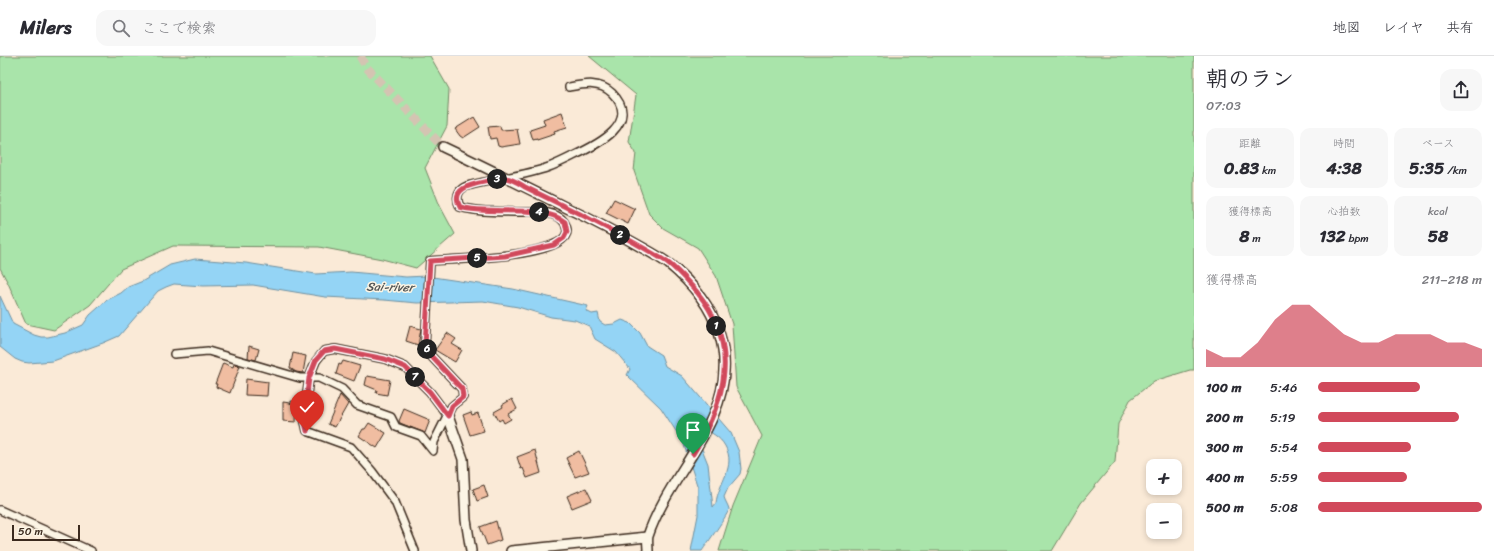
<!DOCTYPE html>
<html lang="ja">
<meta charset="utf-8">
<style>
:root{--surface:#fff;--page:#f7f7f7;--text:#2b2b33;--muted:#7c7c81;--line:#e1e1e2;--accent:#d1495b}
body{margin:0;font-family:Sriracha,"Klee One",sans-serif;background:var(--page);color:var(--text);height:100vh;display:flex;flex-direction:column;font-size:15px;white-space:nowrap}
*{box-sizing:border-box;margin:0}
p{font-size:13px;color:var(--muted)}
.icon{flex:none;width:22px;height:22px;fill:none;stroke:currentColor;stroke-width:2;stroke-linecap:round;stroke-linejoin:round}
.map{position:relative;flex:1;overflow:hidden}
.drawer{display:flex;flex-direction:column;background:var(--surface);width:300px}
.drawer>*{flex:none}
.controls{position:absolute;left:1146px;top:403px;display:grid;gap:8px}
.controls a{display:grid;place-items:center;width:36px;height:36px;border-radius:8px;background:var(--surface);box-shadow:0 2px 6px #0003;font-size:20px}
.scale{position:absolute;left:12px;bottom:10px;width:68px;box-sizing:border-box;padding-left:4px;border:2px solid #3b2a1e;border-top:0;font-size:11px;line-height:14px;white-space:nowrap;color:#3b2a1e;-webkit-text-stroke:3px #fcf5e5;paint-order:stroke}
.pin{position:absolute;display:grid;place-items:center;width:34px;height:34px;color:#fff;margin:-41px -17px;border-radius:50% 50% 50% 0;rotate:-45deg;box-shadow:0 0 4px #0007}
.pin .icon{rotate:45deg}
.km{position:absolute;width:20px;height:20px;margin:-10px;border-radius:50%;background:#222;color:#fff;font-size:11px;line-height:20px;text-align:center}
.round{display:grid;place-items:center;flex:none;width:42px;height:42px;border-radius:12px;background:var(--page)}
.head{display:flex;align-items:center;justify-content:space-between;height:68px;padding:0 12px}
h1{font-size:22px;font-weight:700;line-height:30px}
.figures{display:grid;grid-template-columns:repeat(3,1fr);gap:6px;height:68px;padding:4px 12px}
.figures div{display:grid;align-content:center;border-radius:10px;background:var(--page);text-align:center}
.figures b{font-size:17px;font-weight:700}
.figures small{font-size:11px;font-weight:400}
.figures p{font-size:11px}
.chart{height:112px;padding:8px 12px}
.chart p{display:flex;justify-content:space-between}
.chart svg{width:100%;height:72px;margin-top:4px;fill:var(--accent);opacity:.7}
ul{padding:0 12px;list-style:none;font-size:13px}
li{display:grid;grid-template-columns:64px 48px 1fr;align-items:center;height:30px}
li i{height:10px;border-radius:5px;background:var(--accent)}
header{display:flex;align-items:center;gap:24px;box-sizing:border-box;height:56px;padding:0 20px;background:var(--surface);border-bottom:1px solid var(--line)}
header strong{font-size:19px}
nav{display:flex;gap:22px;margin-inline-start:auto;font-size:14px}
.search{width:280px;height:36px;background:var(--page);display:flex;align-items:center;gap:10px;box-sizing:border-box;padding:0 14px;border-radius:12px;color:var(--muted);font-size:15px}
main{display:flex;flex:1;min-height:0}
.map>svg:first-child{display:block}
.green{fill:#a9e4aa;stroke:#728764}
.water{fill:#94d4f5;stroke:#70909f;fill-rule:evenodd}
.building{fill:#f0bda1;stroke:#3b2a1e}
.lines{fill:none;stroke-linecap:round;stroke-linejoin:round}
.tertiary-tunnel{stroke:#d4c4b2;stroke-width:9;stroke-dasharray:9 4.5;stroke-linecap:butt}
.minor-casing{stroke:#3b2a1e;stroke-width:10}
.tertiary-casing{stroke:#3b2a1e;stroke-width:12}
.minor{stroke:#fcf5e5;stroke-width:7}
.tertiary{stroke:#fcf5e5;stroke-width:9}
.route-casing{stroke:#fff;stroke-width:8}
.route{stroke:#d1495b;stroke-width:5}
.labels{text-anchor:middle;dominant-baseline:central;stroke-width:3;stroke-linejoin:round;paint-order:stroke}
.water-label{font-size:12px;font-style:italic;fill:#515454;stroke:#fcf5e5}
</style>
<header>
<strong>Milers</strong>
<div class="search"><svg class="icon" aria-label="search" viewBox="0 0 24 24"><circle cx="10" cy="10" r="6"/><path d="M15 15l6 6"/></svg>ここで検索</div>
<nav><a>地図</a><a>レイヤ</a><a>共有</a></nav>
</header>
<main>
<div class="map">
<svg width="1194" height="495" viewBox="0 0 1194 495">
<rect width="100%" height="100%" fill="#faead7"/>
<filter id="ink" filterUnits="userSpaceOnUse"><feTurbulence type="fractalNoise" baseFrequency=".025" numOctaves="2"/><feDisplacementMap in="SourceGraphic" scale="8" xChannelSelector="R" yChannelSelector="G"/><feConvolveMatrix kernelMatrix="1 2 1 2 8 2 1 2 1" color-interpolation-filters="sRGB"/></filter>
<g filter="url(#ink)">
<!-- green -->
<g class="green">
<polygon points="0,0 430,0 449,33 447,70 425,112 440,150 455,178 416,212 382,203 319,191 173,190 121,213 90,249 54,274 26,268 8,227 0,212"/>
<polygon points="589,0 1194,0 1194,314 1190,314 1154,325 1130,344 1118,368 1115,406 1081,447 1052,495 719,495 733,450 762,380 736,331 732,268 716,220 698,192 663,172 649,158 634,115 636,97 629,86 636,39"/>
</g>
<!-- water -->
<path class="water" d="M195 203 246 207 316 218 351 216 406 221 426 220 513 233 588 250 586 255 592 258 598 257 600 266 605 269 614 268 622 264 630 267 640 277 647 290 661 299 665 310 682 320 731 377 739 396 741 413 740 418 728 432 724 441C725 445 728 449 729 453 729 457 706 489 702 495H691L698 459V432L683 386 661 352 627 319 630 313 616 296 595 283 589 270 575 264 551 261 518 251 483 245 417 247 384 244 325 241 253 229 203 230 174 228 166 231 158 235 150 244 119 280 103 287 53 305 29 307 22 306 15 303 0 291V240L13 268 34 279 41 281H48L65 277 83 269 90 259 107 244 121 237 128 231 143 225 170 209ZM701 372C711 376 720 381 725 390 737 411 718 427 716 447L713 451 708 408 702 393 694 378 696 374Z"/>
<!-- building -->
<g class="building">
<polygon points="562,56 567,71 554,75 555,78 537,84 537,83 533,84 530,74 545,69 543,63"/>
<polygon points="474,61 480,71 463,82 460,80 455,73"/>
<polygon points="500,70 501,74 517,73 520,88 501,91 498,90 496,82 490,83 488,71"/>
<polygon points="614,143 635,153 628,168 606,157"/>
<polygon points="410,270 421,273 418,289 406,285"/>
<polygon points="447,277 456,283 452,288 462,294 455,306 435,294"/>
<polygon points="249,290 259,293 256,304 248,302"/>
<polygon points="293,297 306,300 303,317 296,316 290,312"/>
<polygon points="343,305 360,310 354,325 336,318 339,308 341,309"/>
<polygon points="223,307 233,311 234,308 240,310 230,337 216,331 217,328 215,328"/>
<polygon points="367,320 390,324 387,339 376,337 377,334 365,329"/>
<polygon points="246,323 268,326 267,340 245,339"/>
<polygon points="340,339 348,348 335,371 328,368"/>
<polygon points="512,343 517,353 508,358 511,363 504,367 502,363 499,365 494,356 503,351 502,349"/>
<polygon points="291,345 297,346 296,366 283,365 283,346 290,347 291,348"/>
<polygon points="404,353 430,364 425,377 400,367 399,365"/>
<polygon points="471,356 472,359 478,357 484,375 470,379 463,359"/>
<polygon points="369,367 386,377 377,392 359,380 363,373 365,373"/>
<polygon points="535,394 541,417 527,422 523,412 521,413 517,401"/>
<polygon points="579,395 589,416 575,421 566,402"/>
<polygon points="484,429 488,441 477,445 473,433"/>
<polygon points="586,432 592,444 572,452 567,440"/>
<polygon points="496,465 501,484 487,489 480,471"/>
</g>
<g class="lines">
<!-- tertiary-tunnel -->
<polyline class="tertiary-tunnel" points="360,0 367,12 443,91"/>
<!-- minor casing -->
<g class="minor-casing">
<g id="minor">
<path d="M174 298 208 295 300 322H319L342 333 357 349 391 361 396 371 421 380 433 395 434 386 452 350 463 341 462 333 431 300 425 289 430 205C450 203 569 202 567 174 566 167 563 163 557 160 547 155 534 156 524 156 503 155 481 157 460 151 457 145 456 137 463 132 470 128 481 127 489 125 509 121 530 118 549 111 557 108 565 104 573 100 597 89 642 67 612 37 600 25 585 28 569 31"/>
<polyline points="0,454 91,495"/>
<polyline points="415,495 395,446 372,415 351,391 307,375 304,361 309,322 316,305 324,295 335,293 385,303 405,311 430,336 448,360"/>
</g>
</g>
<!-- tertiary casing -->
<g class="tertiary-casing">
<g id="tertiary">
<path d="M443 91C483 110 523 130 563 150 590 163 617 177 643 192 652 197 661 202 669 208 718 248 739 301 713 360 695 401 662 438 648 480 647 484 648 490 648 495"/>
<polyline points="448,360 463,403 466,464 471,495"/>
<polyline points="511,495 647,481"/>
</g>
</g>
<!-- minor -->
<use href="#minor" class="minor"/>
<!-- tertiary -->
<use href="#tertiary" class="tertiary"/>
</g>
</g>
<g class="lines" filter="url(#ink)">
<!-- route casing -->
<g class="route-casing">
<path id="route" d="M307 375 304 361 309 322 316 304 324 295 335 293 385 303 405 311 430 336 448 360 452 350 463 341 462 333 431 300 425 289 430 205 505 200 554 189 564 182 567 176 565 166C541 147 491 160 460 151 449 131 475 128 489 125 494 124 502 121 506 122 513 123 520 128 525 131 543 140 562 149 580 158 609 173 639 188 667 206 678 214 688 226 697 236 741 290 726 344 693 398"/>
</g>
<!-- route -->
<use href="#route" class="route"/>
</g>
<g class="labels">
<!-- water labels -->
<g class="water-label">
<text transform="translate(390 231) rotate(1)">Sai-river</text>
</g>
</g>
</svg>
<div class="controls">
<a>+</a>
<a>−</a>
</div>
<div class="scale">50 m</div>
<div class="pin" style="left:693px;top:398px;background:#1e9e55"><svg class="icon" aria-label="arrive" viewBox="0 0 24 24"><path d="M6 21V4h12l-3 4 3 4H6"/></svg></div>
<div class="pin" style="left:307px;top:375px;background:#d93025"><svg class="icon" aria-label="check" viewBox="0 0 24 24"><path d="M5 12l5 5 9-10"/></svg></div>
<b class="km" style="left:716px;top:270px">1</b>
<b class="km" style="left:620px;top:179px">2</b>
<b class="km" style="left:497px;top:123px">3</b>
<b class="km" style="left:539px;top:156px">4</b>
<b class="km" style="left:477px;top:202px">5</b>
<b class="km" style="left:427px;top:293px">6</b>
<b class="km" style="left:415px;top:321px">7</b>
</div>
<section class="drawer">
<div class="head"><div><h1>朝のラン</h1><p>07:03</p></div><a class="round"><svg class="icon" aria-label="share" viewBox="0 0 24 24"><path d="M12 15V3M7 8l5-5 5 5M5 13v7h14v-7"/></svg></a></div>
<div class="figures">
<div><p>距離</p><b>0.83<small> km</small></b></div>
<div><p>時間</p><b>4:38</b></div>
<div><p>ペース</p><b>5:35<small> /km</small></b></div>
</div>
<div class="figures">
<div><p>獲得標高</p><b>8<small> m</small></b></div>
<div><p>心拍数</p><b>132<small> bpm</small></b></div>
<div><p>kcal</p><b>58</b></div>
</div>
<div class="chart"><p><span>獲得標高</span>211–218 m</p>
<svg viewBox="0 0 160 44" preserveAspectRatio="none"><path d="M0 44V33L10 38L20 38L30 29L40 15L50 6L60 6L70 15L80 24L90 29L100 29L110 24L120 24L130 24L140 29L150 29L160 33V44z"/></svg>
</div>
<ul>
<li><b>100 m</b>5:46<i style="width:62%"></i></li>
<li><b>200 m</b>5:19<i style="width:86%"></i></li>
<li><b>300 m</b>5:54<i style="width:57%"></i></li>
<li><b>400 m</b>5:59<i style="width:54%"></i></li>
<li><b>500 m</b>5:08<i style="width:100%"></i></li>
</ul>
</section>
</main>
